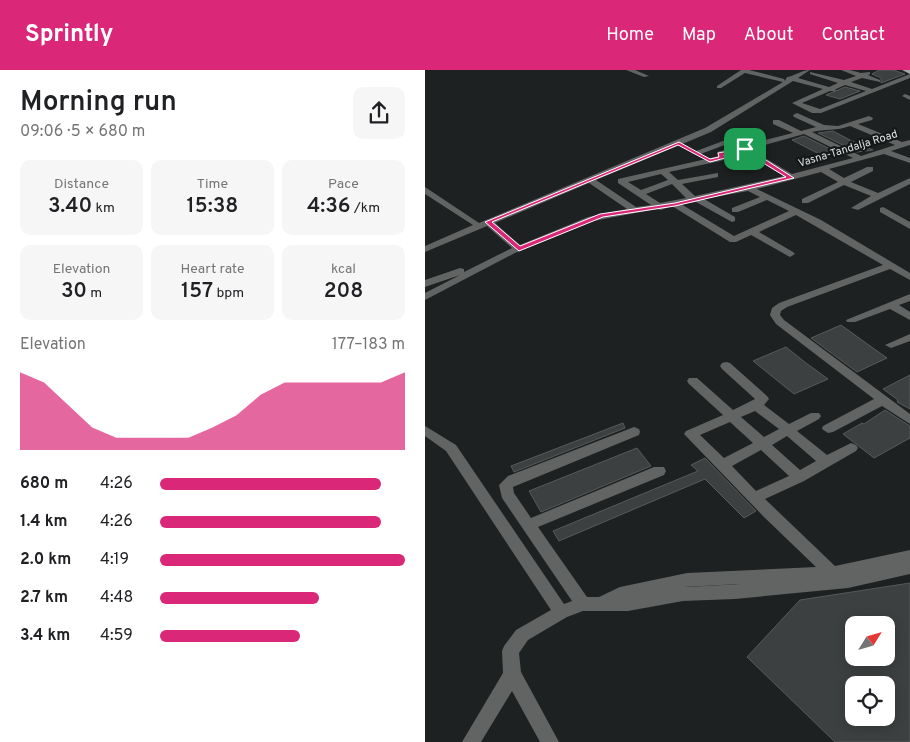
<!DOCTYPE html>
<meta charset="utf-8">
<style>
:root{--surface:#fff;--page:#f6f6f6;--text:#202124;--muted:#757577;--accent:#db2777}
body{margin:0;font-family:Overpass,sans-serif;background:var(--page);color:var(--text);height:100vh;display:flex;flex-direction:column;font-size:19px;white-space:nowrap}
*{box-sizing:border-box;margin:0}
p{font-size:16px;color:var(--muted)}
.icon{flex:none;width:28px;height:28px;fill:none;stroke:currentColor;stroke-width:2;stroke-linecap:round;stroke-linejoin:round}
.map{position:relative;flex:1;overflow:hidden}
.drawer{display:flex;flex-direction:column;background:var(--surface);width:425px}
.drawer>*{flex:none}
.needle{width:32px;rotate:53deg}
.tools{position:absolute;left:420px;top:546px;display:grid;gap:10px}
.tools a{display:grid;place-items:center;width:50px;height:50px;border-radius:10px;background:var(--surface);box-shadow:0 2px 12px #0003;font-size:25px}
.pin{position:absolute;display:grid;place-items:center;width:42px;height:42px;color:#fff;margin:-21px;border-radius:10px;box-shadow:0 2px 8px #0006}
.round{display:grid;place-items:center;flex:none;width:52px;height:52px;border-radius:10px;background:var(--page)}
.overview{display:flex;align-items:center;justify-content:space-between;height:85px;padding:0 20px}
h1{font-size:28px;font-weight:600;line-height:38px}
.figures{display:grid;grid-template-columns:repeat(3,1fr);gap:8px;height:85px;padding:5px 20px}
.figures div{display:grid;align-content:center;border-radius:10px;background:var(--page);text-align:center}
.figures b{font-size:21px;font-weight:600}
.figures small{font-size:14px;font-weight:400}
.figures p{font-size:14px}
.chart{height:140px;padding:10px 20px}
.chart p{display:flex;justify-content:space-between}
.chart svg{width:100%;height:90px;margin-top:5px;fill:var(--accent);opacity:.7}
ul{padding:0 20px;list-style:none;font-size:16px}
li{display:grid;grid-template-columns:80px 60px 1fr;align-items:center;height:38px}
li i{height:12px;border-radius:6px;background:var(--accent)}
header{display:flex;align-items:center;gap:30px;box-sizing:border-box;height:70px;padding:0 25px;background:var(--accent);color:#fff}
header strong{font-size:24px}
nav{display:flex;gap:28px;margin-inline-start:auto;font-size:18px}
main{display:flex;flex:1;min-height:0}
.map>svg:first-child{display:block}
.building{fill:#3d4040;stroke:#575a5a;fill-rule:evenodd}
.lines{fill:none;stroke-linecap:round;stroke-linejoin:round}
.minor{fill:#626363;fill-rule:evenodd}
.major{fill:#a4a7a7;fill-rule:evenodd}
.route{fill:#db2777;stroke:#fff;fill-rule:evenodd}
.labels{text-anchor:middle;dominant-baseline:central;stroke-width:4.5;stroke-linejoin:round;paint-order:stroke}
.far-street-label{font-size:11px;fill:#e2e4e4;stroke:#151818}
</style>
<header>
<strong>Sprintly</strong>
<nav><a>Home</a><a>Map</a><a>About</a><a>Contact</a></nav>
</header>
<main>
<section class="drawer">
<div class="overview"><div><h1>Morning run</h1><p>09:06 · 5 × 680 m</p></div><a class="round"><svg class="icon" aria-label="share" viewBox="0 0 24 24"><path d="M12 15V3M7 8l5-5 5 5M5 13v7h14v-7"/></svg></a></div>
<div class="figures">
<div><p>Distance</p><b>3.40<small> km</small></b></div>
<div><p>Time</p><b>15:38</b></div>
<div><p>Pace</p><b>4:36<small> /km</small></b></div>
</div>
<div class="figures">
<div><p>Elevation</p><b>30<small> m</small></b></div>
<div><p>Heart rate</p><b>157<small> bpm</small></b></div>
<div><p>kcal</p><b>208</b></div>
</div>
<div class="chart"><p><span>Elevation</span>177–183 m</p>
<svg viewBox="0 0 160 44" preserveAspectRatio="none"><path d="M0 44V6L10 11L20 22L30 33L40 38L50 38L60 38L70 38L80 33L90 27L100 17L110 11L120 11L130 11L140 11L150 11L160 6V44z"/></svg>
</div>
<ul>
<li><b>680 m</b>4:26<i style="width:90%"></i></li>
<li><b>1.4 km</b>4:26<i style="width:90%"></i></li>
<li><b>2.0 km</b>4:19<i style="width:100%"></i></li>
<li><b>2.7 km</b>4:48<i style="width:65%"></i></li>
<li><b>3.4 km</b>4:59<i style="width:57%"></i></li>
</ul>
</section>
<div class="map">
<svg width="485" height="672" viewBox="0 0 485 672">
<rect width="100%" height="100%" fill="#1e2121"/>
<!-- building -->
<g class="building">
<polygon points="454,0 468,0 480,4 456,13 456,8 447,4"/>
<polygon points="420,17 435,21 415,29 401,25"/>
<polygon points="408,61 427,71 448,80 432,82 393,63"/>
<polygon points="379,66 409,81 396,85 367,70"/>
<polygon points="416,255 441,273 462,288 432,302 386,268"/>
<polygon points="361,277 381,293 403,309 369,324 328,291"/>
<polygon points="485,305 485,339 472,332 473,330 458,319"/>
<polygon points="460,340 485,356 485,368 449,388 418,364 437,353 439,354"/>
<polygon points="198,353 200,358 89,402 86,396"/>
<polygon points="212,378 226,396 116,442 104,421"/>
<polygon points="280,388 331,441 319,448 280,409 134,471 128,461 273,401 266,395"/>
<path d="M485 513V672H410L322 587 375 530ZM429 555H461V588H429ZM429 615H461V648H429Z"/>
</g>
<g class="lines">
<!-- minor -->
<g class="minor">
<polygon points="201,0 210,0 224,6 219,7"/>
<path d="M316 0H324L359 9 360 11 362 7C370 6 376 0 385 0L373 8 404 17 413 13 385 4V2L419 10 431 6 416 0H425L436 3 445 2V4L443 5 455 10V12L437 8 426 12 447 19 485 4V8L396 43H387L367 33 398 19 368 11 286 62 171 110 211 137 226 135 193 113V109L290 87 293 86 292 82 368 63 348 54V50H354L376 61 391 57 369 47 368 45 372 43 399 55 413 56 444 46 448 48 447 50 433 54 477 72 485 70V75L466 81 485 88V93L459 84 404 99 419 108 442 97H448V101L426 112 453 123 485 108V114L433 140 426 138 446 126 419 115 383 133H377V129L413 112 396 102 332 119 396 150 485 203V210L465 199 362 237 356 241 355 245 359 250 485 344V354L457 336 408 362 403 363 397 359 398 356 449 329 351 254 345 245 347 238 354 233 458 195 371 145 334 162 368 182 370 184 365 187 326 165 311 172H305L247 136 236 140 232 139 168 151 90 183 0 230V223L35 205 0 217V210L35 198 39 199V202L87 178 62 156 0 182V176L48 155 0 124V117L54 153 280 58 358 12 320 3 296 18H292V16ZM420 15 441 21 395 39 377 33 405 21H410L411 19ZM425 56 470 75 436 86 387 62C400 59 412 61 425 56ZM379 64 428 88 367 104 325 79ZM317 81 359 106 270 126 257 114 293 107V103L253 110 244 102 295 91 301 89 300 85ZM236 104 243 110 216 120 203 112ZM164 113 202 139 163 147 95 175 70 153ZM247 114 261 128 235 133 221 124ZM323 121 335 127 307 138V142H313L342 130 364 141 309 166 256 134 271 132 307 152 310 151V147L279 129Z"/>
<polygon points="480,24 485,26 485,30 477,26"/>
<polygon points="314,65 321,67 273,85 266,83"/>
<polygon points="458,137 485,152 485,159 455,142 455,138"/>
<polygon points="485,224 485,231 474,235 485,242 485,250 465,239 430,252 422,252 421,250"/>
<polygon points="485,264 485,271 466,278 460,275"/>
<path d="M301 292 305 293 342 326 344 329 339 335 364 354 386 343H394L396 346 394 349 372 361 402 385 426 373 431 375 433 378 431 381 379 411 340 429 410 496 485 480V504L423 518 310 529 258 531 203 541H158L142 547 103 570 94 583 96 602 134 672H115L87 621 56 672H37L78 603 77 581 79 576 91 560 126 540 21 381 0 366V356L31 375 139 534 147 531 77 428 74 415 83 406 209 357 214 359 215 362 214 365 88 417 89 423 106 448 229 397H239L241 401 239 405 113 457 162 527H174L195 517 262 503 391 497 340 448 259 364 261 361 298 345 264 314 262 311 264 308H272L308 340 330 329 297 299 295 296 297 293ZM330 341 354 359 339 367 316 347ZM305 352 328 373 299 388 275 365ZM362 366 391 391 375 400 347 375ZM336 380 364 406 331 421 307 396ZM333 513 259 517H262Z"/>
</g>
<!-- major -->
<polygon class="major" points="477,0 485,0 485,4"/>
</g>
<!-- route -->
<path class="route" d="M254 72 285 89 294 87 293 83 322 78 369 108 250 136 178 147 94 181 60 152ZM253 75 285 92 300 88 299 85 319 81 361 107 250 133 175 144 95 176 67 152Z"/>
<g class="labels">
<!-- far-street labels -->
<g class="far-street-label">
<text transform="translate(423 79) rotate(-17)">Vasna-Tandalja Road</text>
</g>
</g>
</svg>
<div class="tools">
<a><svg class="needle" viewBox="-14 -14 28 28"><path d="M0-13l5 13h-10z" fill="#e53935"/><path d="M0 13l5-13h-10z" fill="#757577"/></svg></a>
<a><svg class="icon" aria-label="locate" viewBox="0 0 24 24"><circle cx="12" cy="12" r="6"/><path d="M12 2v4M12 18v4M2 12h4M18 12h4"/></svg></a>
</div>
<div class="pin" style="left:320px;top:79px;background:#1e9e55"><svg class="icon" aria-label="arrive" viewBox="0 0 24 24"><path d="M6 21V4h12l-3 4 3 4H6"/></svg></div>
</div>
</main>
